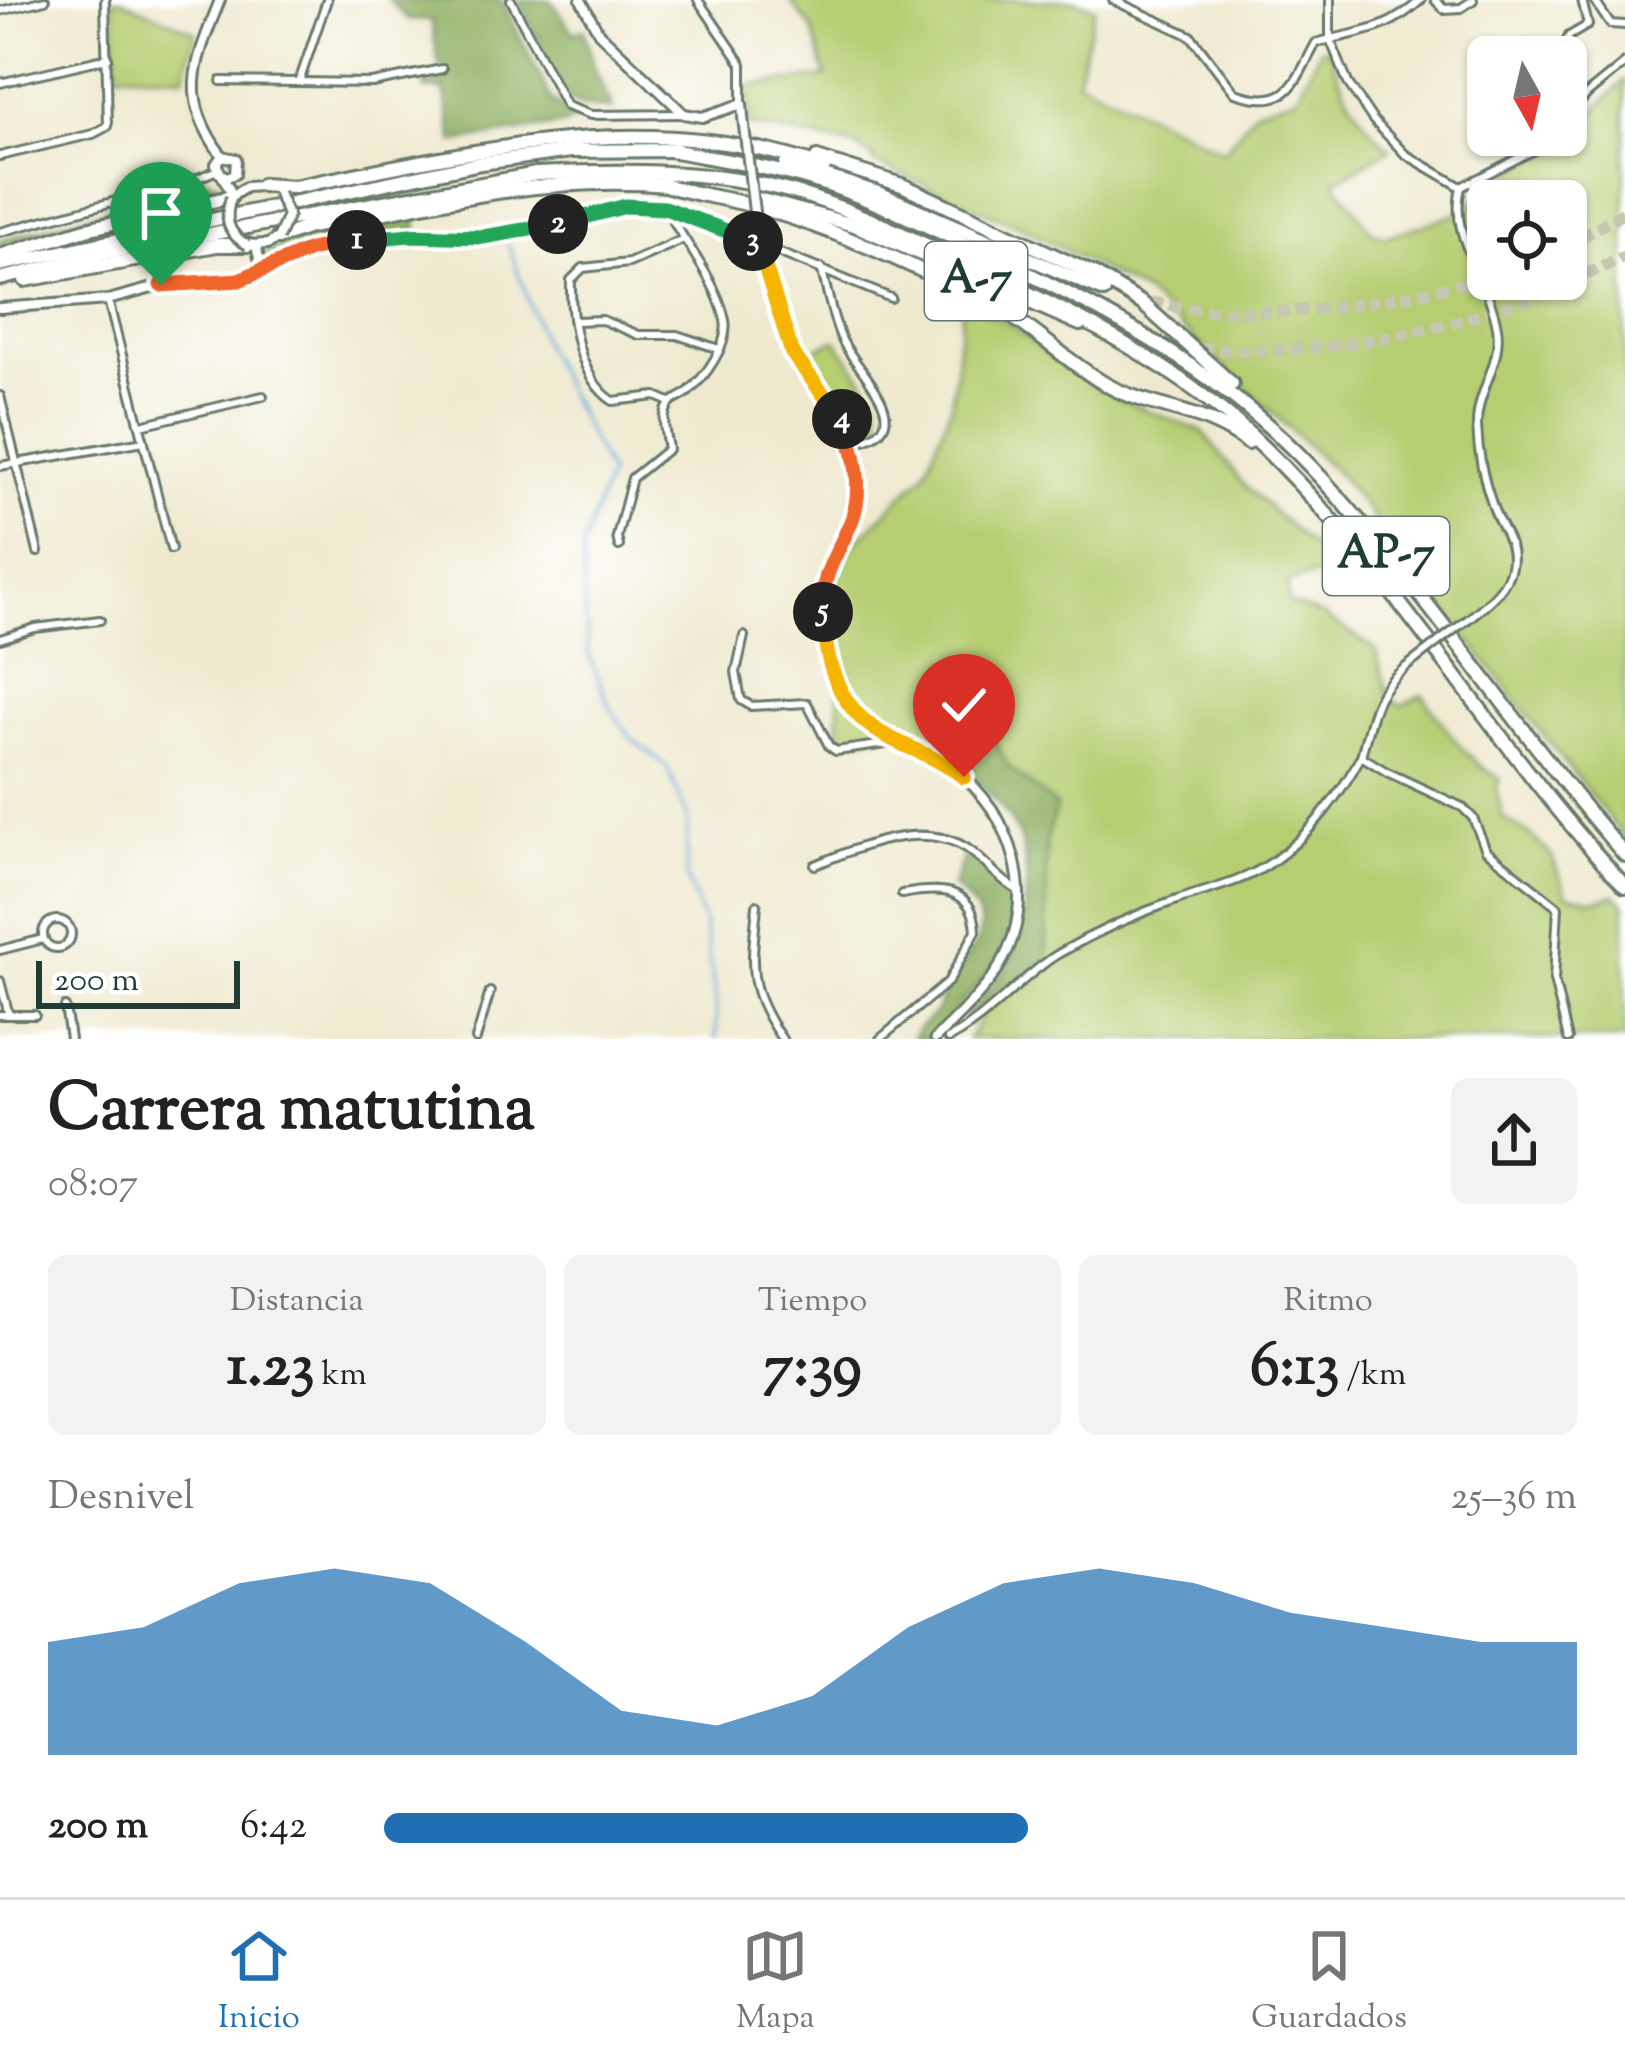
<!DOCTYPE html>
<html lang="es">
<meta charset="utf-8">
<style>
:root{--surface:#fff;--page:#f2f2f2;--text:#222;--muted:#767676;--line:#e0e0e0;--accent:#1f6fb2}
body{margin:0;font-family:"Sorts Mill Goudy",serif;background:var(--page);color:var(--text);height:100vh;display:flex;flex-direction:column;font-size:45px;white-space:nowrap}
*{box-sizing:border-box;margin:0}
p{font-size:39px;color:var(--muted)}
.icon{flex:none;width:66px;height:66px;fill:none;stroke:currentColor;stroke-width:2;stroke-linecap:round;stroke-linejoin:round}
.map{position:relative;height:1039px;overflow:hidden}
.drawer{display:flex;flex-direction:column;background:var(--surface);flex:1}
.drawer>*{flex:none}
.needle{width:78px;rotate:172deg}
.fabs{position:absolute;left:1467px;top:36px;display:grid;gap:24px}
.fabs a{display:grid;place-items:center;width:120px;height:120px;border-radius:18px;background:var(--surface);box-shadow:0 3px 9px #0004;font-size:60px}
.scale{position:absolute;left:36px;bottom:30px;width:204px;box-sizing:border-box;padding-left:12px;border:6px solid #1f3d34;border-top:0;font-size:33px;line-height:42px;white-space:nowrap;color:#1f3d34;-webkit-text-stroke:9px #fff;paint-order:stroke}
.pin{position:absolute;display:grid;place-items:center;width:102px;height:102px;color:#fff;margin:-123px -51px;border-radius:50% 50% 50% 0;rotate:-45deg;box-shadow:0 0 12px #0007}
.pin .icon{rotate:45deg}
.km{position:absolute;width:60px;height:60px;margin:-30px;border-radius:50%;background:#222;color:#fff;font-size:33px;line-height:60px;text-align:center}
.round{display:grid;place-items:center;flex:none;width:126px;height:126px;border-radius:18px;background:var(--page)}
.overview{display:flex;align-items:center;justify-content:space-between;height:204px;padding:0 48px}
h1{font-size:66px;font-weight:800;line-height:90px}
.stats{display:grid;grid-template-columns:repeat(3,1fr);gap:18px;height:204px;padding:12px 48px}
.stats div{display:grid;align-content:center;border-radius:18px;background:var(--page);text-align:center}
.stats b{font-size:60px;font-weight:800}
.stats small{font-size:33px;font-weight:400}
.stats p{font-size:33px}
.chart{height:336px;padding:24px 48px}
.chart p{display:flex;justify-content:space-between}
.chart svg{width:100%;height:216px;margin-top:12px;fill:var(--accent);opacity:.7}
ul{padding:0 48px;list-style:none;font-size:39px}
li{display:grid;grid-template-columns:192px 144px 1fr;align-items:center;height:90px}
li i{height:30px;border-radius:15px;background:var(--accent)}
.menu{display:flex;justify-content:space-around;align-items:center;height:168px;border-top:3px solid var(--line);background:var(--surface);font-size:33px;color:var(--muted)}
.menu a{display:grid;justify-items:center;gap:6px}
.menu .active{color:var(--accent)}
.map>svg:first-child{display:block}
.green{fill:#b6cd72;stroke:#6a8553;stroke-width:3;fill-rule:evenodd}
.forest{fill:#90b064;stroke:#58764c;stroke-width:3}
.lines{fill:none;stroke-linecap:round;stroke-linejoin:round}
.stream{stroke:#64a8d9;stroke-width:3}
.motorway-tunnel{stroke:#c5c7b0;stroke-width:12;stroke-dasharray:12 6;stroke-linecap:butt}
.minor-casing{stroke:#68796a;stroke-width:12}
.tertiary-casing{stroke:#68796a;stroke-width:14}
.motorway-casing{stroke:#68796a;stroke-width:18}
.minor{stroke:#fff;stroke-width:6}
.tertiary{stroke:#fff;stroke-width:8}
.motorway{stroke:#fff;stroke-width:12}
.minor-bridge-casing{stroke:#68796a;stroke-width:12;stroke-linecap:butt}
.tertiary-bridge-casing{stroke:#68796a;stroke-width:14;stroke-linecap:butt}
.minor-bridge{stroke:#fff;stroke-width:6}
.tertiary-bridge{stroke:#fff;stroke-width:8}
.split-1-casing{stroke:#fff;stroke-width:24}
.split-2-casing{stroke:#fff;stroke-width:24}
.split-3-casing{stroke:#fff;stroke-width:24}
.split-4-casing{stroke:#fff;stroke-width:24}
.split-5-casing{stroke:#fff;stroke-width:24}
.split-6-casing{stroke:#fff;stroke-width:24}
.split-1{stroke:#f0652b;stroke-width:15}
.split-2{stroke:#22a559;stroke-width:15}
.split-3{stroke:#22a559;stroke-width:15}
.split-4{stroke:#f5b400;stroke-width:15}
.split-5{stroke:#f0652b;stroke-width:15}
.split-6{stroke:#f5b400;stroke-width:15}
.labels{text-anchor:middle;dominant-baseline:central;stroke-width:10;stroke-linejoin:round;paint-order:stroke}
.shield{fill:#fff;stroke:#627771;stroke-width:3}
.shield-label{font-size:45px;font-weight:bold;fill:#1f3d34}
</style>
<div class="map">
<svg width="1625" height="1039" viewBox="0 0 1625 1039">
<rect width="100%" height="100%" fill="#fff"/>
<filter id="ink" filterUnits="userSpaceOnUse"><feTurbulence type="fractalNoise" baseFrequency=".00833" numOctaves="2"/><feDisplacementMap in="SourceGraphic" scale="24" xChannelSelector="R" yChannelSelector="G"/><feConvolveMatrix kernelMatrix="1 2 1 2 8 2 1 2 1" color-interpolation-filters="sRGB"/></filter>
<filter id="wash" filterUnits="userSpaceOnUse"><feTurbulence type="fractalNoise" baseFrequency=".004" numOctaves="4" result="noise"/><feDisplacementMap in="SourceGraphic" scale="48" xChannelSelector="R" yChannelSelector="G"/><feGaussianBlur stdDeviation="2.7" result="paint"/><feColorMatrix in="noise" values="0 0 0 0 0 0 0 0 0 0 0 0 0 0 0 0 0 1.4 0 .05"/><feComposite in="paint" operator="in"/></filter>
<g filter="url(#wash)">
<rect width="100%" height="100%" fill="#efe9cf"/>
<!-- green -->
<g class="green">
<polygon points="113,0 122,0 196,32 184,76 117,72"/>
<path d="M789 0H1074L1095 8 1077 80 1224 151 1256 109 1297 96 1320 49 1329 48C1341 89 1358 120 1390 149L1335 181 1370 230 1385 237 1467 211 1484 187 1562 145 1625 80V839L1341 477 1146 294 1030 231 873 162 874 157 853 145 750 126 747 86 826 77 812 28ZM1488 201H1566V279H1488Z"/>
<path d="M963 302 1009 324 1081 378 1121 400 1203 432 1244 485 1338 570 1288 582V603L1323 616 1375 649 1390 699 1402 705 1423 695C1442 725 1468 762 1500 779L1496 788 1503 818 1529 834 1551 855 1567 895 1597 900 1615 895 1625 905V1039H968L1035 934 1031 835 954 751 908 732 839 741 837 561 925 473 951 406Z"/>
<path d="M836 340 877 399 880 420 867 431 851 430C844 401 813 383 800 356Z"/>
</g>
<!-- forest -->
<g class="forest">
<polygon points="389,0 502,0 552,101 575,119 567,124 454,142 444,89 425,90 424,83 444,82 447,69 439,65 431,20 408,20"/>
<polygon points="519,0 551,0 573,32 584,29 596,72 613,109 581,106 560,93 560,85"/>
<polygon points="207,180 221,184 223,191 30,236 0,247 0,240"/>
<polygon points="415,215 417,230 342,237 277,255 266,256 265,252 297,239"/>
<path d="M965 735 995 740 1008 767 1056 806 1046 843 1047 957 968 1024 964 1018C977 1001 996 986 1006 967 1026 929 1037 861 1012 822 987 782 968 789 965 735Z"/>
<path d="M965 853C980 864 997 874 1006 891 1033 941 958 1007 926 1039H912C917 1025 929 1022 937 1010 940 1004 941 998 944 992 968 947 1008 929 953 887Z"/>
</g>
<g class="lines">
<!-- stream -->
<polyline class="stream" points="508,243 545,349 609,474 582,548 588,653 610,707 632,739 667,767 688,818 686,876 703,921 716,1000 716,1039"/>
</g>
</g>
<g filter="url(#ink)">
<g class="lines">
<!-- motorway-tunnel -->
<g class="motorway-tunnel">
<polyline points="1566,246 1625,212"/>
<path d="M1134 298C1250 328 1374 306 1488 277"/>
<path d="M1112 334C1276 377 1476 332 1625 256"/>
</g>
<!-- minor casing -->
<g class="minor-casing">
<g id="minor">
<polyline points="511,0 566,106 591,115 684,114"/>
<polyline points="698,0 742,64 742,103"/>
<path d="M1113 0 1191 36 1235 93C1290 111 1294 83 1316 43 1362 30 1383 34 1421 0"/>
<polyline points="1330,0 1330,39 1348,83 1373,120 1405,154 1461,187 1544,145 1552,135"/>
<polyline points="1435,0 1444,9 1461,8 1473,0"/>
<polyline points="1594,0 1610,24 1625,25"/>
<polyline points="0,11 45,0"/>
<polyline points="1559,57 1569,36 1588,25 1582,0"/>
<polyline points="221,81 372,83 442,69"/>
<polyline points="299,82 327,0"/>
<polyline points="0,83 108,58"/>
<polyline points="1566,119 1587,94 1625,63"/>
<polyline points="0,156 93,134 108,126 105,0"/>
<path d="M1461 187C1448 239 1489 278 1497 327 1503 363 1476 391 1477 426 1478 452 1484 482 1493 507 1500 529 1516 543 1511 567 1506 590 1488 602 1472 616"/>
<polyline points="0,232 191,181 217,170"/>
<polyline points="758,244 891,298"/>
<path d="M821 268C828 292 832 320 843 342 859 374 925 430 852 443"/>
<polyline points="108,300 171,549"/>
<polyline points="576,321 602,320 639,335 677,335 719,349"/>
<polyline points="0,396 38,552"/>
<path d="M670 402 656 396 613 401C579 379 570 319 571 280L583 268 629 263 684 239"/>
<polyline points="141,425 263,396"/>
<polyline points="0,466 144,441"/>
<path d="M619 546 617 537 632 478 668 449C666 436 662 423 666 411 670 399 678 400 687 393 704 378 730 344 725 320 717 282 686 244 667 211"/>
<polyline points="744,636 736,672 741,700 751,706 807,703 829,746 836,751 900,742"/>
<polyline points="0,639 35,628 100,620"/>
<path d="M1361 756C1372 717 1373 692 1406 667"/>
<path d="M815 865C862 846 922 819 968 849 986 862 1000 881 1019 891"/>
<path d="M757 905C752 965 745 986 782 1039"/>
<circle cx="57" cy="934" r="14"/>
<polyline points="0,950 43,939"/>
<polyline points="0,981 9,1015"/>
<polyline points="65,1007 70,1039"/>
<polyline points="0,1015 35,1015"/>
<polyline points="476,1039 490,992"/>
<path d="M880 1039 948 982 976 931C974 884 935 888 902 894"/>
<path d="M948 1039C990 1017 1019 978 1058 954 1094 933 1138 913 1177 900 1209 889 1244 882 1272 862 1308 837 1341 794 1361 756L1387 772 1462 807 1473 818 1486 850 1558 907 1554 980 1568 1039"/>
</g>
</g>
<!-- tertiary casing -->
<g class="tertiary-casing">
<g id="tertiary">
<path d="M220 0C195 63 178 96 222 156"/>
<polyline points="581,0 599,33 684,114 702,117 742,104 743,117"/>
<polyline points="219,173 227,177 235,174 236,159 222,156 216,164 233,196"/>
<polyline points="232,196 246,187 262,186"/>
<path d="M756 229C760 261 783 340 800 368 828 412 853 417 857 478 860 512 842 533 829 563 816 594 821 639 832 670 854 737 904 735 954 770 1014 812 1039 899 1001 964 985 992 957 1016 935 1039"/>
<polyline points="248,245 268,244 278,238"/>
<polyline points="256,246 262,270"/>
<polyline points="0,308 108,300 167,284 239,280 309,251 369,237 483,237 534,230 626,206 665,208 757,243"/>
</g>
</g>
<!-- motorway casing -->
<g class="motorway-casing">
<g id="motorway">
<path d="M670 150C717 159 765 166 812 180 870 197 924 225 979 250 1101 307 1217 368 1311 467 1425 588 1516 730 1625 855"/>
<polyline points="817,158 902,185 1094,274 1143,304 1232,384"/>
<polyline points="786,164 881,194 1104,291"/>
<path d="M662 184C694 195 729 198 761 208 842 232 925 270 999 309 1037 330 1067 362 1105 384 1151 410 1205 408 1248 443"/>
<path d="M262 185 294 187C473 152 645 105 824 167"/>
<polyline points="758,199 861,227"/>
<polyline points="857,226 1080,324"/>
<path d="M278 238 306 228C425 205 544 174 667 185"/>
<polyline points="0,256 86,229 231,197"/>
<polyline points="0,265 481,163 571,151 677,150"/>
<path d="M0 279 106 253 536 174C619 170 707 169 789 191 848 207 903 234 958 260 1069 311 1178 363 1266 450 1401 582 1496 749 1625 886"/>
<polyline points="25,280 217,245 248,245"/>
</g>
</g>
<!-- minor -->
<use href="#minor" class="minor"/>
<!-- tertiary -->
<use href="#tertiary" class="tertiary"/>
<!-- motorway -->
<use href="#motorway" class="motorway"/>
<!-- minor-bridge casing -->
<g class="minor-bridge-casing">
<polyline id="minor-bridge" points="1406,667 1472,616"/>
</g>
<!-- tertiary-bridge casing -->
<g class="tertiary-bridge-casing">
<g id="tertiary-bridge">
<polyline points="743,117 756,229"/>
<polyline points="278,193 288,216 278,238"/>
<path d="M231 197C224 219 227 234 248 245"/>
</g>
</g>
<!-- minor-bridge -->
<use href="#minor-bridge" class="minor-bridge"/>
<!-- tertiary-bridge -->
<use href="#tertiary-bridge" class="tertiary-bridge"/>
</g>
</g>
<g class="lines" filter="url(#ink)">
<!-- split-1 casing -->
<g class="split-1-casing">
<polyline id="split-1" points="161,285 239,280 310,250 357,240"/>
</g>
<!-- split-2 casing -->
<g class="split-2-casing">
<polyline id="split-2" points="357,240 410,235 483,237 558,224"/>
</g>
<!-- split-3 casing -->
<g class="split-3-casing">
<polyline id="split-3" points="558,224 626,206 665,208 753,241"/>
</g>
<!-- split-4 casing -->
<g class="split-4-casing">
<polyline id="split-4" points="753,241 758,244 792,353 842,419"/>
</g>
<!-- split-5 casing -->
<g class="split-5-casing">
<path id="split-5" d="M823 612C821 571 836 558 851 522 864 491 856 449 842 419"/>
</g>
<!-- split-6 casing -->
<g class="split-6-casing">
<path id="split-6" d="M823 612C824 660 838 708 881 733 908 749 938 757 964 777"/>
</g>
<!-- split-1 -->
<use href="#split-1" class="split-1"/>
<!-- split-2 -->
<use href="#split-2" class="split-2"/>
<!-- split-3 -->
<use href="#split-3" class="split-3"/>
<!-- split-4 -->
<use href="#split-4" class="split-4"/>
<!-- split-5 -->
<use href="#split-5" class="split-5"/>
<!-- split-6 -->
<use href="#split-6" class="split-6"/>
</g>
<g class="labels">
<!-- shield labels -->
<g class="shield">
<rect x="925" y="242" width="102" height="78" rx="9"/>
<rect x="1323" y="517" width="126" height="78" rx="9"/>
</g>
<g class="shield-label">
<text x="976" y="281">A-7</text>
<text x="1386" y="556">AP-7</text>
</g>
</g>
</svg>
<div class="fabs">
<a><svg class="needle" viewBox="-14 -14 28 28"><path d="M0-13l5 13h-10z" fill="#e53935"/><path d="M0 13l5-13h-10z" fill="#767676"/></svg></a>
<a><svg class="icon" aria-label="locate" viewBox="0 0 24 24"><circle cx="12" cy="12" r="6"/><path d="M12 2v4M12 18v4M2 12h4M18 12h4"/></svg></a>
</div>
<div class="scale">200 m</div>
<div class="pin" style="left:161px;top:285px;background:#1e9e55"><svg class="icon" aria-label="arrive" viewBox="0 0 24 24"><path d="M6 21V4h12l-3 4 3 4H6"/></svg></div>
<div class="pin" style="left:964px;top:777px;background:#d93025"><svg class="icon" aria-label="check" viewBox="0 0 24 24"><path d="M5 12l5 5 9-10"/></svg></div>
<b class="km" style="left:357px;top:240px">1</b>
<b class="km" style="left:558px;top:224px">2</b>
<b class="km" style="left:753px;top:241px">3</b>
<b class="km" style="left:842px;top:419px">4</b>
<b class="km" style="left:823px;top:612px">5</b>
</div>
<section class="drawer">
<div class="overview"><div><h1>Carrera matutina</h1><p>08:07</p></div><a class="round"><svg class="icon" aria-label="share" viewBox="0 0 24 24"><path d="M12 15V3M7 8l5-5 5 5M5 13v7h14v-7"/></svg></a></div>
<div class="stats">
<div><p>Distancia</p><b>1.23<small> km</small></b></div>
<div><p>Tiempo</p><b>7:39</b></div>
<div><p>Ritmo</p><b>6:13<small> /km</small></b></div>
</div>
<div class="chart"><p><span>Desnivel</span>25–36 m</p>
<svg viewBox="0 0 160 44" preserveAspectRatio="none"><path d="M0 44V21L10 18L20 9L30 6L40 9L50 21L60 35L70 38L80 32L90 18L100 9L110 6L120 9L130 15L140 18L150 21L160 21V44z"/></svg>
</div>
<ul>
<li><b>200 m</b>6:42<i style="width:54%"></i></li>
</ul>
</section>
<nav class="menu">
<a class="active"><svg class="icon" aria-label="home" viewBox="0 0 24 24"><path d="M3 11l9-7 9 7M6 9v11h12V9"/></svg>Inicio</a>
<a><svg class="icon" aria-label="map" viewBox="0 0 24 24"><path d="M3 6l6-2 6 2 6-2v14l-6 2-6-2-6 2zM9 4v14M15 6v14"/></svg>Mapa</a>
<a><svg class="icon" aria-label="saved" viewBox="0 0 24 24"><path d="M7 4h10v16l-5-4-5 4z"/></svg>Guardados</a>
</nav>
